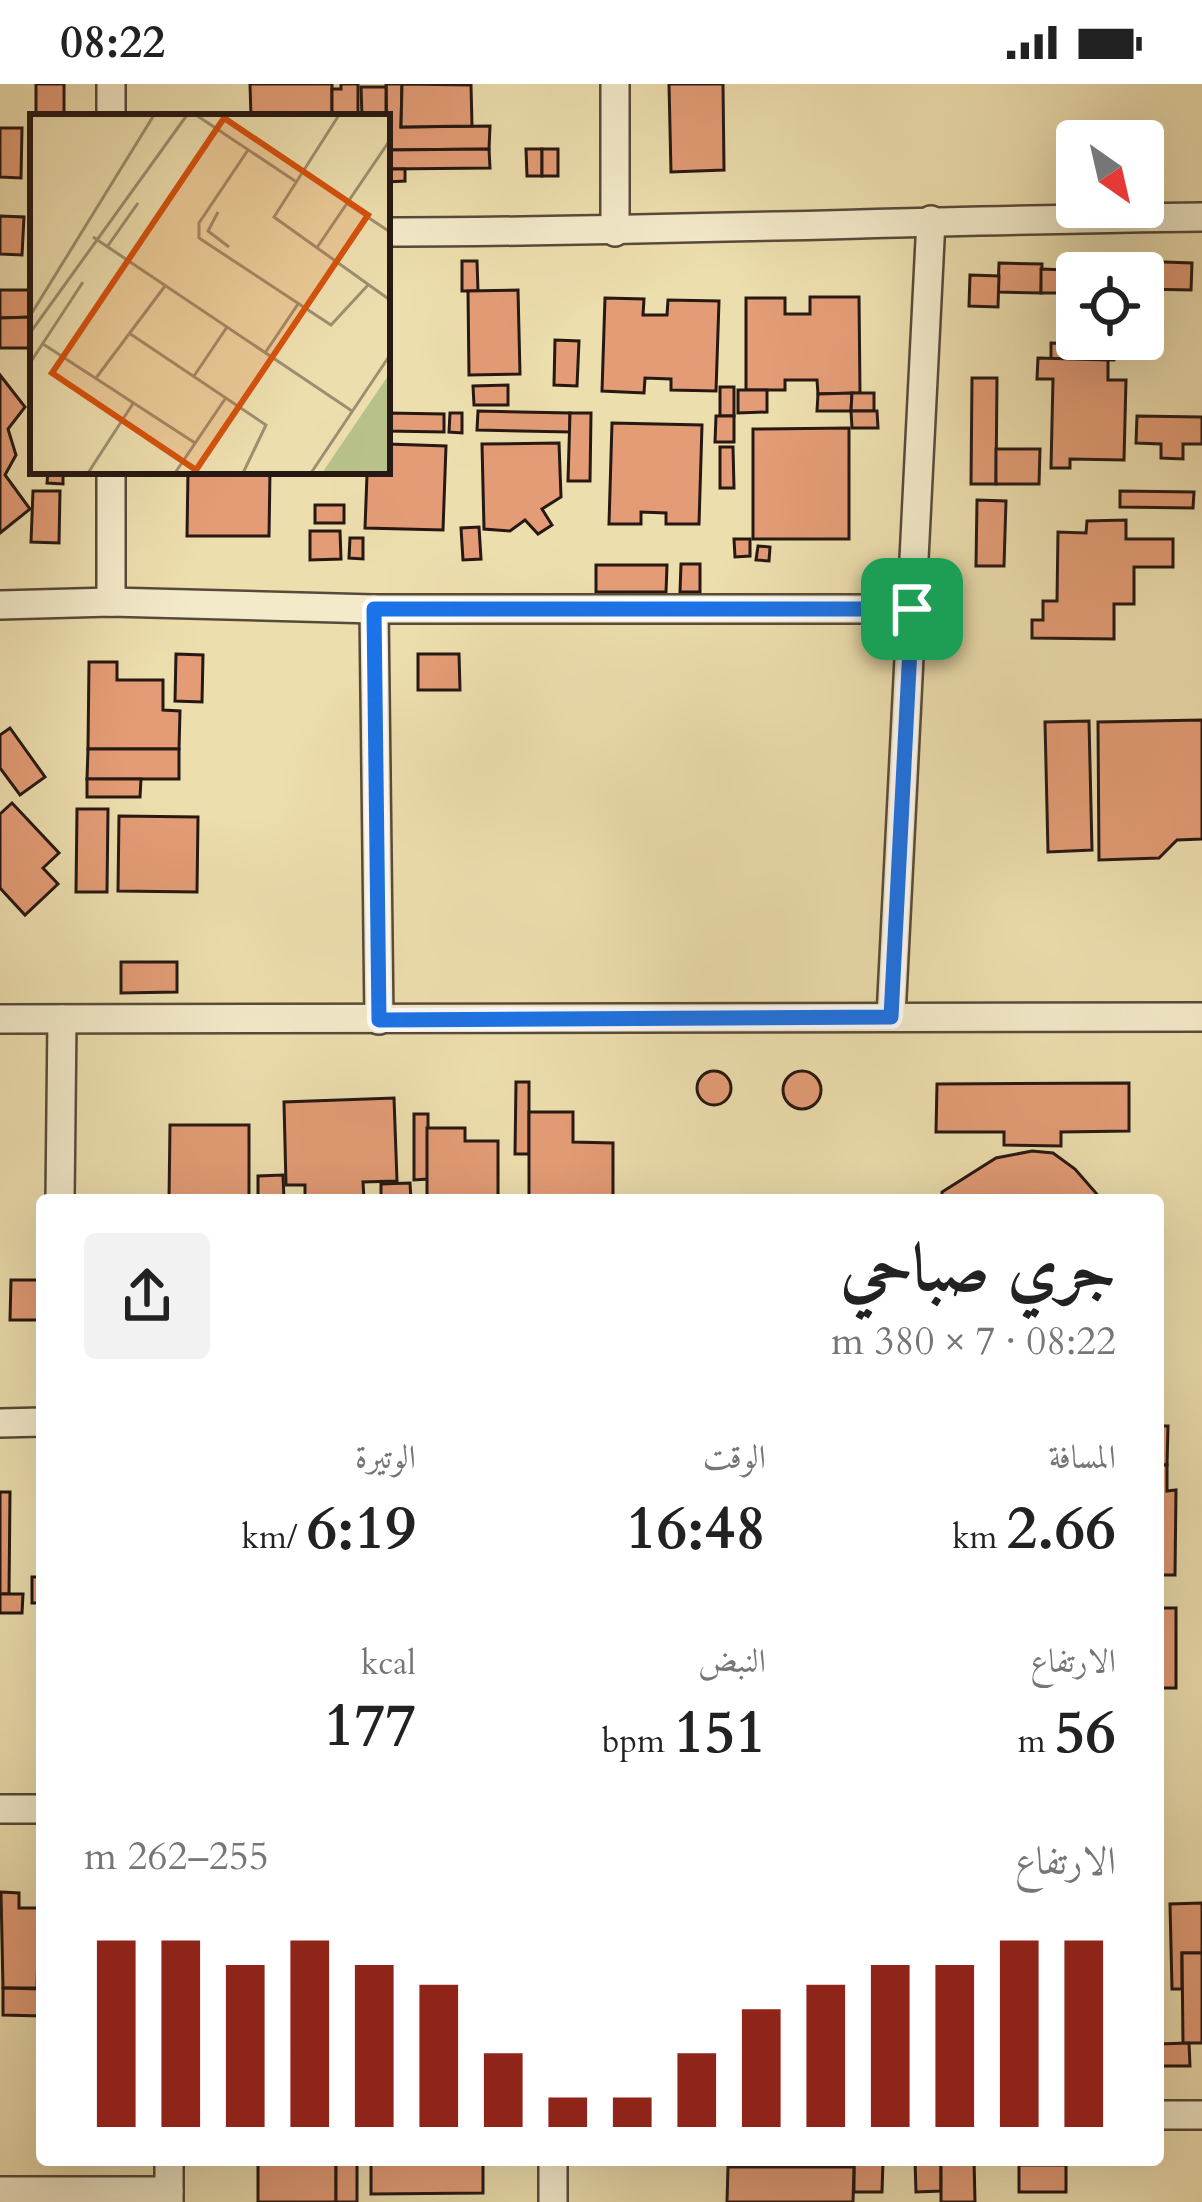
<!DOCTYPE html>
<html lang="ar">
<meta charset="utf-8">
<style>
:root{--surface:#fff;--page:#f2f2f2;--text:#222;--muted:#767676;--accent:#8f2418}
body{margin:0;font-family:Cardo,Amiri,serif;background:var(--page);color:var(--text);direction:rtl;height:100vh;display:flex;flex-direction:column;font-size:45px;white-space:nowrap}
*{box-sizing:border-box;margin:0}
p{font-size:39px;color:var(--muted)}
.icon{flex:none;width:66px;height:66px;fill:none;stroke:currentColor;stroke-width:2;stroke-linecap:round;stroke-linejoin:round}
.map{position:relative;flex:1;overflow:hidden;direction:ltr}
.sheet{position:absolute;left:36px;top:1110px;width:1128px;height:972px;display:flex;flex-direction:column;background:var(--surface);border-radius:12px;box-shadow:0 12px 48px #0002;direction:rtl}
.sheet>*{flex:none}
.needle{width:78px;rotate:146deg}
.buttons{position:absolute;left:1056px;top:36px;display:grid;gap:24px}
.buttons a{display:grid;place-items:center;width:108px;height:108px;border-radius:12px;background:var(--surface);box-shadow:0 12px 48px #0002;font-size:60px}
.pin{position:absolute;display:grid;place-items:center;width:102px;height:102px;color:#fff;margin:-51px;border-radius:24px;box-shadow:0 6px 18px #0006}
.round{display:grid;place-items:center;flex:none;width:126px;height:126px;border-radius:12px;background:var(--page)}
.overview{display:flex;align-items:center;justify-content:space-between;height:204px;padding:0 48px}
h1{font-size:66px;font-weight:600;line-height:90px}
.stats{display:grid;grid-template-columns:repeat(3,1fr);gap:18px;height:204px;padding:12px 48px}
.stats div{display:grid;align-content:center}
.stats b{font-size:60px;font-weight:600}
.stats small{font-size:33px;font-weight:400}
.stats p{font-size:33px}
.chart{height:336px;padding:24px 48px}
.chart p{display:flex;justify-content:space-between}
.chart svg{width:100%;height:216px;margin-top:12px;stroke:var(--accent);stroke-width:6}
.status{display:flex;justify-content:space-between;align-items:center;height:84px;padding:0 60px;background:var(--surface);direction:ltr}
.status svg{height:33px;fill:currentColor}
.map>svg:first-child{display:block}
.building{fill:#e39c76;stroke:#261812;stroke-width:3}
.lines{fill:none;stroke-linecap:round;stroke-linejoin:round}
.minor-casing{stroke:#584a39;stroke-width:32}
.minor{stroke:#f3eaca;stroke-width:27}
.route-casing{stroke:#fff;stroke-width:24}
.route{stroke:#1a73e8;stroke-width:15}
.inset-road{fill:none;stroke:#9d8f70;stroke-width:3}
.view{fill:#d5520d;fill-opacity:0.15;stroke:#d5520d;stroke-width:6}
.inset-edge{fill:none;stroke:#261812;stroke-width:6}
</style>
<div class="status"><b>08:22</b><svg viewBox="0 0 49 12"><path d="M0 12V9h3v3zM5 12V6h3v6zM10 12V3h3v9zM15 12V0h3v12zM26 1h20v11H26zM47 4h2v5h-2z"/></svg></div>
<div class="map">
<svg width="1202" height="2118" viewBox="0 0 1202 2118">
<rect width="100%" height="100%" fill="#eddeae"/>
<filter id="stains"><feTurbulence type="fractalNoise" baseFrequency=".00167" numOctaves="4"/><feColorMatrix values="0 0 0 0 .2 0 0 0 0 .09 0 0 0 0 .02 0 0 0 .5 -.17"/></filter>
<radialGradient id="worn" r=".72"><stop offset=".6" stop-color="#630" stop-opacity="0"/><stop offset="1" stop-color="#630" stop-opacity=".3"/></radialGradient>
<!-- building -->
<g class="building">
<rect x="36" y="0" width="28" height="33"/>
<polygon points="250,0 332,0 332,33 251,33"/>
<polygon points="341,0 358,0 358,33 332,33 332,5 341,5"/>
<polygon points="386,0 402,0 401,43 490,42 489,65 387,66"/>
<polygon points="402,0 471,1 472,42 401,43"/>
<polygon points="669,0 723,0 724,86 671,88"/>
<polygon points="361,3 386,3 386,33 362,33"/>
<polygon points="0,44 22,44 21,94 0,93"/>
<polygon points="489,65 490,84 387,85 387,66"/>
<polygon points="526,65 542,65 542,92 527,92"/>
<rect x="542" y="65" width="16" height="27"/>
<polygon points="387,85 405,85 405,97 387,98"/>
<polygon points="0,132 24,133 22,171 0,170"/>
<polygon points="462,177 477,177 478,207 462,207"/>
<polygon points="1135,177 1192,179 1191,206 1143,205 1143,189 1135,189"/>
<polygon points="999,179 1042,180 1041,209 998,208"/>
<polygon points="1041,185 1117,188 1117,189 1077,189 1077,209 1041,209"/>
<polygon points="970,191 999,192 998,223 969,222"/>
<polygon points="0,206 33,206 33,233 0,234"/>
<polygon points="518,206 520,290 469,291 468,207"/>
<polygon points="810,213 859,213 860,309 818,310 817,296 785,296 785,306 746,306 746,214 785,214 785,230 810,230"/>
<polygon points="605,214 644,215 643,231 667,231 668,216 719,217 716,307 671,306 671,295 645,294 644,309 602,307"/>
<polygon points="33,233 33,264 0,264 0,234"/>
<rect x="1083" y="255" width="32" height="5"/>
<polygon points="555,256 579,257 577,302 554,301"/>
<polygon points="1051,259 1115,260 1114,276 1051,275"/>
<polygon points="1038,274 1108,276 1108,296 1126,296 1124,376 1070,375 1070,384 1051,384 1053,295 1037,295"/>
<polygon points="0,291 25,323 8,345 16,371 5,391 30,425 0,449"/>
<polygon points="972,294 997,294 996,400 971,400"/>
<polygon points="508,301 508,321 474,321 473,302"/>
<rect x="720" y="303" width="14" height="29"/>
<polygon points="738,306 767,306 767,328 738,329"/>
<polygon points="852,309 851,327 817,327 818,310"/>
<polygon points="852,309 874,309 874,327 851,327"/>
<polygon points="478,327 570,329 570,348 477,346"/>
<polygon points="851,327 877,327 878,344 852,344"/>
<polygon points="387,329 444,330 444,348 387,347"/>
<polygon points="450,329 462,329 462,349 449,348"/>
<polygon points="570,329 591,329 590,397 568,397"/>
<polygon points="716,332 734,332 734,358 715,358"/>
<polygon points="1137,332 1202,333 1202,360 1183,360 1183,375 1161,374 1161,360 1136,359"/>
<polygon points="612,339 702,341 699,440 666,440 666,429 641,428 641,440 609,440"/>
<polygon points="849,344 849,455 753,455 753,345"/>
<polygon points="559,359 561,413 542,425 552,441 538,450 525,436 510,447 484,445 482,360"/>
<polygon points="387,360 446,362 443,446 365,444 367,391 371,387 387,387"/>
<polygon points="720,363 733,363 734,404 720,404"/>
<polygon points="996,365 1040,365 1039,400 996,400"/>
<polygon points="48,387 63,387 63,400 47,399"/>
<polygon points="188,387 270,387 269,452 187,452"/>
<polygon points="33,407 60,407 59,459 31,458"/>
<polygon points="1120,407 1194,408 1193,424 1120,423"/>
<polygon points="977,416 1006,417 1004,482 976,482"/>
<rect x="315" y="421" width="29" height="18"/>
<polygon points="1126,436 1126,455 1173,455 1173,483 1134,483 1134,520 1114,520 1114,555 1032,554 1032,536 1043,536 1043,517 1057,517 1058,448 1086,449 1087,437"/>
<polygon points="479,443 481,475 463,476 461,444"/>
<polygon points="310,447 340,447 341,475 310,476"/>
<polygon points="350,454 363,454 363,475 349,474"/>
<polygon points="734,455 750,455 750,472 735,473"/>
<polygon points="758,462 770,463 769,477 756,476"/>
<polygon points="681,480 700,480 700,508 680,508"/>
<polygon points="596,481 667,481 666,508 596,508"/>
<polygon points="176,570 203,571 202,618 175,617"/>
<polygon points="418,570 459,570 460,606 418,606"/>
<polygon points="89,578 117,578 117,596 163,596 163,626 180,627 179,665 88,665"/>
<polygon points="1202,636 1202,755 1177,756 1159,774 1099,776 1098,638"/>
<polygon points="1089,637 1092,766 1048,768 1045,638"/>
<polygon points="10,644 45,693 20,711 0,684 0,651"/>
<polygon points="88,665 179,665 179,695 87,695"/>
<polygon points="87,695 141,695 140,713 87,713"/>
<polygon points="12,719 59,769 43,784 58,800 25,831 0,804 0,730"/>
<polygon points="77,725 108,725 107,808 76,808"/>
<polygon points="119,732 198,733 197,808 118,807"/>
<polygon points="121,878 177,878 177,908 121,909"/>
<circle cx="714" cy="1004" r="17"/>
<circle cx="802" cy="1006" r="19"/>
<polygon points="516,998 529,998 529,1070 515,1070"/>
<polygon points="1129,999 1129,1047 1061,1048 1061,1062 1004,1061 1004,1048 936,1048 937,1000"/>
<polygon points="394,1014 397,1097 363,1098 364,1116 305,1116 305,1101 286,1101 284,1018"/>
<polygon points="529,1028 573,1028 573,1058 613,1059 613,1116 529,1116"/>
<polygon points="414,1030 428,1030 428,1095 414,1096"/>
<polygon points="170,1041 249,1041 249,1116 169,1116"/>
<polygon points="427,1044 465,1044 465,1057 498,1057 498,1116 427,1116"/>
<polygon points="1032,1067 1053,1069 1075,1085 1102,1116 942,1116 942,1108 996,1074"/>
<polygon points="283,1091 284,1116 258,1116 258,1092"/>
<polygon points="410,1099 411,1116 381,1116 381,1100"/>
<polygon points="11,1196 41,1196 40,1236 10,1236"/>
<polygon points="1158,1342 1168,1342 1167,1381 1158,1381"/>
<polygon points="1158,1381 1167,1381 1167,1407 1176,1406 1175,1491 1160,1491 1160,1524 1176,1524 1176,1604 1158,1604"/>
<polygon points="0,1408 10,1408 9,1510 0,1510"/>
<rect x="32" y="1493" width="10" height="26"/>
<polygon points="0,1510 23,1510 22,1529 0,1529"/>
<polygon points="1,1808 19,1809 19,1824 39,1824 37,1904 3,1904"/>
<polygon points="1202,1819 1202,1869 1182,1869 1182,1905 1172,1905 1170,1820"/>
<polygon points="1182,1869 1202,1869 1202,1959 1183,1959"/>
<polygon points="3,1904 42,1905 42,1932 3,1931"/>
<polygon points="1189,1959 1190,1982 1158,1982 1158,1960"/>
<rect x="258" y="2076" width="78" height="42"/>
<rect x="336" y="2076" width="21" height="42"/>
<polygon points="371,2076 483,2076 483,2109 371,2110"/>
<polygon points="854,2076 883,2076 882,2108 854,2108"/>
<polygon points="915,2076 941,2076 941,2107 916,2108"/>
<polygon points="941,2076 974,2076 975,2118 941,2118"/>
<rect x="1019" y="2081" width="47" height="27"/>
<polygon points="728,2083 854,2083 853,2118 727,2118"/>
</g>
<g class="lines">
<!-- minor casing -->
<g class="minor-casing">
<g id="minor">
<polyline points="111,0 111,33"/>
<polyline points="615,0 615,148"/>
<path d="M387 148C659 148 930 136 1202 133"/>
<polyline points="111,518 111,387"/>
<polyline points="0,521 111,518 374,525 912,525"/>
<polyline points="374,525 379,936"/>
<polyline points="891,933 931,136"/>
<polyline points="0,935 1202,933"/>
<polyline points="60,1116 62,935"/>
<polyline points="0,1339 42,1338"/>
<polyline points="0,1725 42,1725"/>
<polyline points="1158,2031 1202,2031"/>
<polyline points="553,2076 553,2118"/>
<polyline points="0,2107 169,2107"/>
<polyline points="169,2118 169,2076"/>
</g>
</g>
<!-- minor -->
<use href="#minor" class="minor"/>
</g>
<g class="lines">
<!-- route casing -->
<g class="route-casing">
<polygon id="route" points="374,525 912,525 891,933 379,936"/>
</g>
<!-- route -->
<use href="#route" class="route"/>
</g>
<!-- overview -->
<g transform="translate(30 30)">
<rect width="360" height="360" fill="#eddeae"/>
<path d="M360 259V359H292Z" fill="#b9c18a"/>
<path class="inset-road" d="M166 1 265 67M309 1 244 103 360 186M218 36 169 109V124L301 211 338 171M318 90 360 118M188 98 178 117 199 133M63 123 322 297M77 133 108 89M286 135 360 26M0 202 124 1M0 219 157 1M99 219 236 311 213 359M13 230 165 329M235 239 268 190M0 249 53 168M164 262 197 213M66 264 135 172M58 359 104 288M145 359 195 285M281 359 360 241"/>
<path class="view" d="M194 4 338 101 166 356 22 259Z"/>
<rect width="360" height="360" class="inset-edge"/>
</g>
<rect width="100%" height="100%" filter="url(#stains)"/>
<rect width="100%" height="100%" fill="url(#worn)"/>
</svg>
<div class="buttons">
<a><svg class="needle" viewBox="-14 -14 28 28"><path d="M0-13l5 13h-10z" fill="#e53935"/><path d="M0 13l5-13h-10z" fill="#767676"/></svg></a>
<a><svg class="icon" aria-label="locate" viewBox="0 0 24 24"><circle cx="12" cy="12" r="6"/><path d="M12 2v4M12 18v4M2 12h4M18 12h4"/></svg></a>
</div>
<div class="pin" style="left:912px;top:525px;background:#1e9e55"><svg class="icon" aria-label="arrive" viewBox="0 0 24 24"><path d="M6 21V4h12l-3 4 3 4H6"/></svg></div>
<section class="sheet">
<div class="overview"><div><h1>جري صباحي</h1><p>08:22 · 7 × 380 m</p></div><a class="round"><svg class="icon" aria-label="share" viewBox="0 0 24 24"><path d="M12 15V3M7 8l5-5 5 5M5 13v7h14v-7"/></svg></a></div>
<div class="stats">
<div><p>المسافة</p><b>2.66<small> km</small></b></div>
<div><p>الوقت</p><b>16:48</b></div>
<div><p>الوتيرة</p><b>6:19<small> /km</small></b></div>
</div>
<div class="stats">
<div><p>الارتفاع</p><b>56<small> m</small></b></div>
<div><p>النبض</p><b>151<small> bpm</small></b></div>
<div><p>kcal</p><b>177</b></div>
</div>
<div class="chart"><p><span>الارتفاع</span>255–262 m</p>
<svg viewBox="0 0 160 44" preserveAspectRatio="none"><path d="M5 44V6M15 44V6M25 44V11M35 44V6M45 44V11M55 44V15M65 44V29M75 44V38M85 44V38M95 44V29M105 44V20M115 44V15M125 44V11M135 44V11M145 44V6M155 44V6"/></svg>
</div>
</section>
</div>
